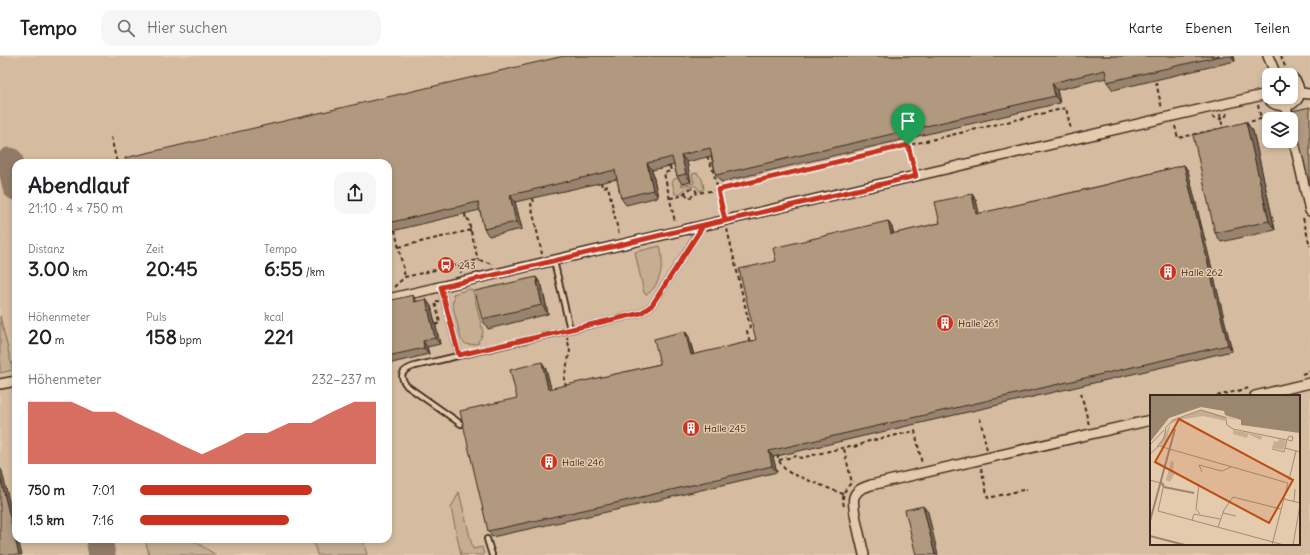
<!DOCTYPE html>
<html lang="de">
<meta charset="utf-8">
<style>
:root{--surface:#fff;--page:#f6f6f6;--text:#202124;--muted:#757577;--line:#e0e0e0;--accent:#c8321e}
body{margin:0;font-family:Delius,sans-serif;background:var(--page);color:var(--text);height:100vh;display:flex;flex-direction:column;font-size:15px;white-space:nowrap}
*{box-sizing:border-box;margin:0}
p{font-size:13px;color:var(--muted)}
.icon{flex:none;width:22px;height:22px;fill:none;stroke:currentColor;stroke-width:2;stroke-linecap:round;stroke-linejoin:round}
.map{position:relative;flex:1;overflow:hidden}
.panel{position:absolute;left:12px;top:103px;width:380px;height:384px;display:flex;flex-direction:column;background:var(--surface);border-radius:12px;box-shadow:0 2px 6px #0003}
.panel>*{flex:none}
.tools{position:absolute;left:1262px;top:12px;display:grid;gap:8px}
.tools a{display:grid;place-items:center;width:36px;height:36px;border-radius:8px;background:var(--surface);box-shadow:0 2px 6px #0003;font-size:20px}
.pin{position:absolute;display:grid;place-items:center;width:34px;height:34px;color:#fff;margin:-41px -17px;border-radius:50% 50% 50% 0;rotate:-45deg;box-shadow:0 0 4px #0007}
.pin .icon{rotate:45deg}
.round{display:grid;place-items:center;flex:none;width:42px;height:42px;border-radius:12px;background:var(--page)}
.head{display:flex;align-items:center;justify-content:space-between;height:68px;padding:0 16px}
h1{font-size:22px;font-weight:700;line-height:30px}
.stats{display:grid;grid-template-columns:repeat(3,1fr);gap:6px;height:68px;padding:4px 16px}
.stats div{display:grid;align-content:center}
.stats b{font-size:20px;font-weight:700}
.stats small{font-size:11px;font-weight:400}
.stats p{font-size:11px}
.chart{height:112px;padding:8px 16px}
.chart p{display:flex;justify-content:space-between}
.chart svg{width:100%;height:72px;margin-top:4px;fill:var(--accent);opacity:.7}
ul{padding:0 16px;list-style:none;font-size:13px}
li{display:grid;grid-template-columns:64px 48px 1fr;align-items:center;height:30px}
li i{height:10px;border-radius:5px;background:var(--accent)}
header{display:flex;align-items:center;gap:24px;box-sizing:border-box;height:56px;padding:0 20px;background:var(--surface);border-bottom:1px solid var(--line)}
header strong{font-size:19px}
nav{display:flex;gap:22px;margin-inline-start:auto;font-size:14px}
.search{width:280px;height:36px;background:var(--page);display:flex;align-items:center;gap:10px;box-sizing:border-box;padding:0 14px;border-radius:12px;color:var(--muted);font-size:15px}
.map>svg:first-child{display:block}
.built{fill:#d5bca0;fill-rule:evenodd}
.green{fill:#c6ae93;stroke:#806c58}
.lines{fill:none;stroke-linecap:round;stroke-linejoin:round}
.taxiway{stroke:#907a66;stroke-width:27}
.service-casing{stroke:#3b2a1e;stroke-width:8}
.minor-casing{stroke:#3b2a1e;stroke-width:12}
.path{stroke:#3b2a1e;stroke-width:2;stroke-dasharray:4 3;stroke-linecap:butt}
.service{stroke:#e5cbad;stroke-width:4.5}
.minor{stroke:#e5cbad;stroke-width:9}
.wall{fill:#98846e;stroke:#3b2a1e}
.shaded-wall{fill:#7c6b5a;stroke:#3b2a1e}
.building{fill:#b19980;stroke:#3b2a1e}
.route-casing{stroke:#fff;stroke-width:8}
.route{stroke:#c8321e;stroke-width:5}
.labels{text-anchor:middle;dominant-baseline:central;stroke-width:3;stroke-linejoin:round;paint-order:stroke}
.poi-label{font-size:10px;fill:#3b2a1e;stroke:#e5cbad;text-anchor:start}
.inset-river{fill:none;stroke:#9b866f;stroke-width:2}
.inset-road{fill:none;stroke:#a18b74;stroke-width:1}
.view{fill:#bd4d10;fill-opacity:0.15;stroke:#bd4d10;stroke-width:2}
.inset-edge{fill:none;stroke:#3b2a1e;stroke-width:2}
</style>
<header>
<strong>Tempo</strong>
<div class="search"><svg class="icon" aria-label="search" viewBox="0 0 24 24"><circle cx="10" cy="10" r="6"/><path d="M15 15l6 6"/></svg>Hier suchen</div>
<nav><a>Karte</a><a>Ebenen</a><a>Teilen</a></nav>
</header>
<div class="map">
<svg width="1310" height="499" viewBox="0 0 1310 499">
<rect width="100%" height="100%" fill="#e5cbad"/>
<filter id="ink" filterUnits="userSpaceOnUse"><feTurbulence type="fractalNoise" baseFrequency=".025" numOctaves="2"/><feDisplacementMap in="SourceGraphic" scale="8" xChannelSelector="R" yChannelSelector="G"/><feConvolveMatrix kernelMatrix="1 2 1 2 8 2 1 2 1" color-interpolation-filters="sRGB"/></filter>
<g filter="url(#ink)">
<!-- built -->
<path class="built" d="M0 0H1310V499H0ZM1269 19H1291V41H1269ZM1269 63H1291V85H1269ZM16 107H388V483H16ZM1151 340H1299V488H1151Z"/>
<!-- green -->
<g class="green">
<path d="M697 117 702 123 704 133 700 135 696 130C689 129 684 134 679 139L675 138 672 126 674 123 680 121 682 130 694 127 692 118Z"/>
<path d="M660 190C665 205 661 230 646 239L644 237 635 196Z"/>
<path d="M470 233 473 235 483 276 481 282 478 285 479 287C471 289 466 291 461 283L452 246 454 245 453 238Z"/>
<polygon points="0,260 13,314 0,317"/>
<polygon points="459,436 473,493 482,491 484,499 461,499 451,452"/>
<polygon points="145,483 191,483 216,499 149,499"/>
<polygon points="313,483 363,483 367,499 317,499"/>
</g>
<g class="lines">
<!-- taxiway -->
<g class="taxiway">
<polyline points="10,105 16,131"/>
<polyline points="99,483 102,499"/>
</g>
<!-- service casing -->
<g class="service-casing">
<g id="service">
<polyline points="554,205 570,273"/>
<polyline points="441,231 459,299"/>
<path d="M461 368 407 330C398 319 402 314 415 310L641 257 652 249 702 171"/>
<polyline points="487,483 492,499"/>
</g>
</g>
<!-- minor casing -->
<g class="minor-casing">
<g id="minor">
<polyline points="1268,0 1276,19"/>
<path d="M1269 27C1257 56 1303 56 1299 34 1298 28 1296 24 1291 21"/>
<polyline points="1300,37 1310,38"/>
<polyline points="1286,51 1289,63"/>
<polyline points="1291,72 1310,155"/>
<polyline points="388,243 1267,38"/>
<polyline points="0,328 16,325"/>
<polyline points="1255,340 1310,327"/>
<path d="M864 499C862 488 851 450 854 441 857 433 865 431 871 429L1151 364"/>
</g>
</g>
<!-- path -->
<g class="path">
<polyline points="1281,0 1286,13"/>
<polyline points="1156,26 1162,53"/>
<polyline points="1258,49 1261,63 1280,59"/>
<polyline points="1220,58 1223,72"/>
<polyline points="1212,61 1221,63 1226,60 1227,57"/>
<polyline points="1244,67 1261,63"/>
<polyline points="1175,70 1178,82 1232,70"/>
<polyline points="111,81 117,107"/>
<polyline points="908,89 913,111"/>
<polyline points="707,100 713,114 723,155"/>
<polyline points="670,110 671,115 664,117 675,166"/>
<polyline points="601,126 602,131 608,130 619,179"/>
<polyline points="685,137 689,142 697,137"/>
<polyline points="533,142 534,147 531,148 542,198"/>
<path d="M670 142C673 142 677 141 680 140 686 137 688 131 695 133L697 137 718 134 1066 52 1071 74"/>
<polyline points="465,158 466,164 468,163 478,204"/>
<polyline points="1303,162 1310,190"/>
<polyline points="727,173 750,271 747,275 750,287"/>
<polyline points="395,174 405,221"/>
<polyline points="399,191 471,174"/>
<polyline points="459,209 461,217"/>
<polyline points="394,231 405,221 478,204 493,208"/>
<polyline points="435,269 440,267 435,246 439,245"/>
<polyline points="1302,318 1310,315"/>
<polyline points="566,331 564,323 570,295 567,281"/>
<polyline points="1081,337 1089,369"/>
<polyline points="1217,340 1249,332"/>
<polyline points="980,362 987,394"/>
<polyline points="844,393 852,427"/>
<path d="M777 398C779 407 783 412 790 417L843 438"/>
<path d="M779 404 797 400 801 402 850 390C855 392 861 389 865 386L915 375 922 408"/>
<polyline points="981,412 988,442 1027,433"/>
<path d="M844 450C841 440 845 431 854 425"/>
</g>
<!-- service -->
<use href="#service" class="service"/>
<!-- minor -->
<use href="#minor" class="minor"/>
</g>
<!-- wall -->
<g class="wall">
<polygon points="564,0 1234,0 1235,5 1113,34 1107,26 1106,22 1057,34 1060,47 721,126 716,119 711,100 687,106 691,126 682,128 677,120 674,109 670,110 652,114 658,141 626,149 621,142 617,123 515,146 522,173 489,180 484,173 480,154 388,176 388,107"/>
<polygon points="1246,66 1253,75 1275,174 1221,186 1215,177"/>
<polygon points="1184,109 1188,115 1232,295 773,401 777,416 634,450 492,481 488,475 517,342 542,306 546,313 551,333 660,308 685,275 689,281 694,299 756,284 776,205 892,171 894,178 940,167 972,138 976,144 979,158 1101,130"/>
<polygon points="536,221 542,230 548,258 488,273 482,263"/>
<polygon points="388,245 417,245 431,250 440,288 427,291 429,298 388,308"/>
</g>
<!-- shaded-wall -->
<g class="shaded-wall">
<polygon points="1231,0 1234,0 1235,5"/>
<polygon points="1052,27 1057,34 1060,47 1055,40"/>
<polygon points="1246,66 1253,75 1275,174 1269,165"/>
<polygon points="681,99 687,106 691,126 686,118"/>
<polygon points="647,107 652,114 658,141 653,134"/>
<polygon points="1184,109 1188,115 1232,295 1228,289"/>
<polygon points="972,138 976,144 981,165 976,158"/>
<polygon points="510,139 515,146 522,173 516,166"/>
<polygon points="888,165 892,171 895,185 891,178"/>
<polygon points="536,221 542,230 548,258 542,249"/>
<polygon points="413,239 417,246 414,246"/>
<polygon points="426,243 431,250 440,288 435,282"/>
<polygon points="685,275 689,281 695,306 691,299"/>
<polygon points="423,285 427,291 429,298 424,292"/>
<polygon points="542,306 546,313 553,340 548,333"/>
<polygon points="769,395 773,401 777,416 772,410"/>
<polygon points="0,412 2,415 16,475 16,483 18,483 22,499 19,499 0,420"/>
<polygon points="923,450 928,456 938,499 935,499"/>
</g>
<!-- building -->
<g class="building">
<polygon points="564,0 1220,0 1107,26 1105,14 1052,27 1055,40 716,119 710,92 681,99 686,118 677,120 672,101 665,103 647,107 653,134 621,142 615,114 528,135 510,139 516,166 484,173 478,146 388,167 388,107 126,107 125,102"/>
<polygon points="1310,51 1310,130 1292,55"/>
<polygon points="1246,66 1269,165 1215,177 1193,79"/>
<polygon points="1184,109 1228,289 769,395 772,410 629,444 488,475 460,355 517,342 510,314 542,306 548,333 660,308 654,283 685,275 691,299 756,284 739,213 776,205 773,192 888,165 891,178 940,167 935,146 972,138 976,158 1101,130"/>
<polygon points="536,221 542,249 482,263 475,235"/>
<polygon points="413,239 414,246 426,243 435,282 423,285 424,292 388,300 388,245"/>
<polygon points="0,420 19,499 0,499"/>
<polygon points="923,450 935,499 916,499 905,454"/>
</g>
</g>
<g class="lines" filter="url(#ink)">
<!-- route casing -->
<g class="route-casing">
<path id="route" d="M908 89 718 134 725 164C630 186 536 210 441 231L459 299 641 257 652 249 703 170 916 120 908 89"/>
</g>
<!-- route -->
<use href="#route" class="route"/>
</g>
<!-- icons -->
<defs>
<g id="bus-disc" transform="scale(0.9)"><circle r="9.5" fill="#c8321e" stroke="#e5cbad"/><path d="M-5-6H5V4H4V6H2V4H-2V6H-4V4H-5ZM-3.5-4V0h7V-4ZM-3.5 1.2v1.5H-2V1.2ZM2 1.2v1.5H3.5V1.2Z" fill="#fff"/></g>
<g id="building-disc" transform="scale(0.9)"><circle r="9.5" fill="#c8321e" stroke="#e5cbad"/><path d="M-4-6H4V6H1V3H-1V6H-4ZM-2.5-4.3h1.7v1.8h-1.7ZM.8-4.3h1.7v1.8H.8ZM-2.5-1h1.7V.8h-1.7ZM.8-1h1.7V.8H.8Z" fill="#fff"/></g>
</defs>
<g fill-rule="evenodd">
<use href="#bus-disc" x="446" y="209"/>
<use href="#building-disc" x="1168" y="216"/>
<use href="#building-disc" x="945" y="267"/>
<use href="#building-disc" x="691" y="372"/>
<use href="#building-disc" x="549" y="406"/>
</g>
<g class="labels">
<!-- poi labels -->
<g class="poi-label">
<text x="459" y="209">243</text>
<text x="1181" y="216">Halle 262</text>
<text x="958" y="267">Halle 261</text>
<text x="704" y="372">Halle 245</text>
<text x="562" y="406">Halle 246</text>
</g>
</g>
<!-- overview -->
<g transform="translate(1150 339)">
<rect width="150" height="150" fill="#e5cbad"/>
<path d="M52 15 85 24V25L75 22V26L53 21 29 25 21 29 15 52 9 50 22 26ZM83 35 112 41 111 45 98 39 97 43 83 39ZM129 44 136 46 133 55 122 53 124 46 128 47ZM21 66 24 67 23 75 25 78 20 87 16 85Z" fill="#c6ae93"/>
<path d="M0 0H150V38L91 30V25L75 20 74 16 51 12 19 23 0 47Z" fill="#9b866f"/>
<path class="inset-river" d="M127 0 150 7M11 87 14 92 44 98M0 126 25 34M0 141 35 150"/>
<path class="inset-road" d="M137 45 139 41 143 42 142 46 138 45M0 50 14 35M7 52 14 43 16 32 23 25 51 15 76 23 77 30 83 34 137 45 134 57 122 54M135 53 150 57M0 59 9 51 138 88M52 77 49 70 72 76 81 72M0 85 14 89 8 116 134 150M139 85 146 56M49 89 46 114 50 119M134 104 150 108M144 106 145 94M73 118 86 121M42 125 44 119 70 124M68 132 74 115 83 102 131 114M122 150 138 88M143 150 150 110"/>
<path class="view" d="M29 24 143 85 119 128 5 67Z"/>
<rect width="150" height="150" class="inset-edge"/>
</g>
</svg>
<div class="tools">
<a><svg class="icon" aria-label="locate" viewBox="0 0 24 24"><circle cx="12" cy="12" r="6"/><path d="M12 2v4M12 18v4M2 12h4M18 12h4"/></svg></a>
<a><svg class="icon" aria-label="layers" viewBox="0 0 24 24"><path d="M12 4l9 5-9 5-9-5zM3 14l9 5 9-5"/></svg></a>
</div>
<div class="pin" style="left:908px;top:89px;background:#1e9e55"><svg class="icon" aria-label="arrive" viewBox="0 0 24 24"><path d="M6 21V4h12l-3 4 3 4H6"/></svg></div>
<section class="panel">
<div class="head"><div><h1>Abendlauf</h1><p>21:10 · 4 × 750 m</p></div><a class="round"><svg class="icon" aria-label="share" viewBox="0 0 24 24"><path d="M12 15V3M7 8l5-5 5 5M5 13v7h14v-7"/></svg></a></div>
<div class="stats">
<div><p>Distanz</p><b>3.00<small> km</small></b></div>
<div><p>Zeit</p><b>20:45</b></div>
<div><p>Tempo</p><b>6:55<small> /km</small></b></div>
</div>
<div class="stats">
<div><p>Höhenmeter</p><b>20<small> m</small></b></div>
<div><p>Puls</p><b>158<small> bpm</small></b></div>
<div><p>kcal</p><b>221</b></div>
</div>
<div class="chart"><p><span>Höhenmeter</span>232–237 m</p>
<svg viewBox="0 0 160 44" preserveAspectRatio="none"><path d="M0 44V6L10 6L20 6L30 12L40 12L50 19L60 25L70 32L80 38L90 32L100 25L110 25L120 19L130 19L140 12L150 6L160 6V44z"/></svg>
</div>
<ul>
<li><b>750 m</b>7:01<i style="width:73%"></i></li>
<li><b>1.5 km</b>7:16<i style="width:63%"></i></li>
</ul>
</section>
</div>
